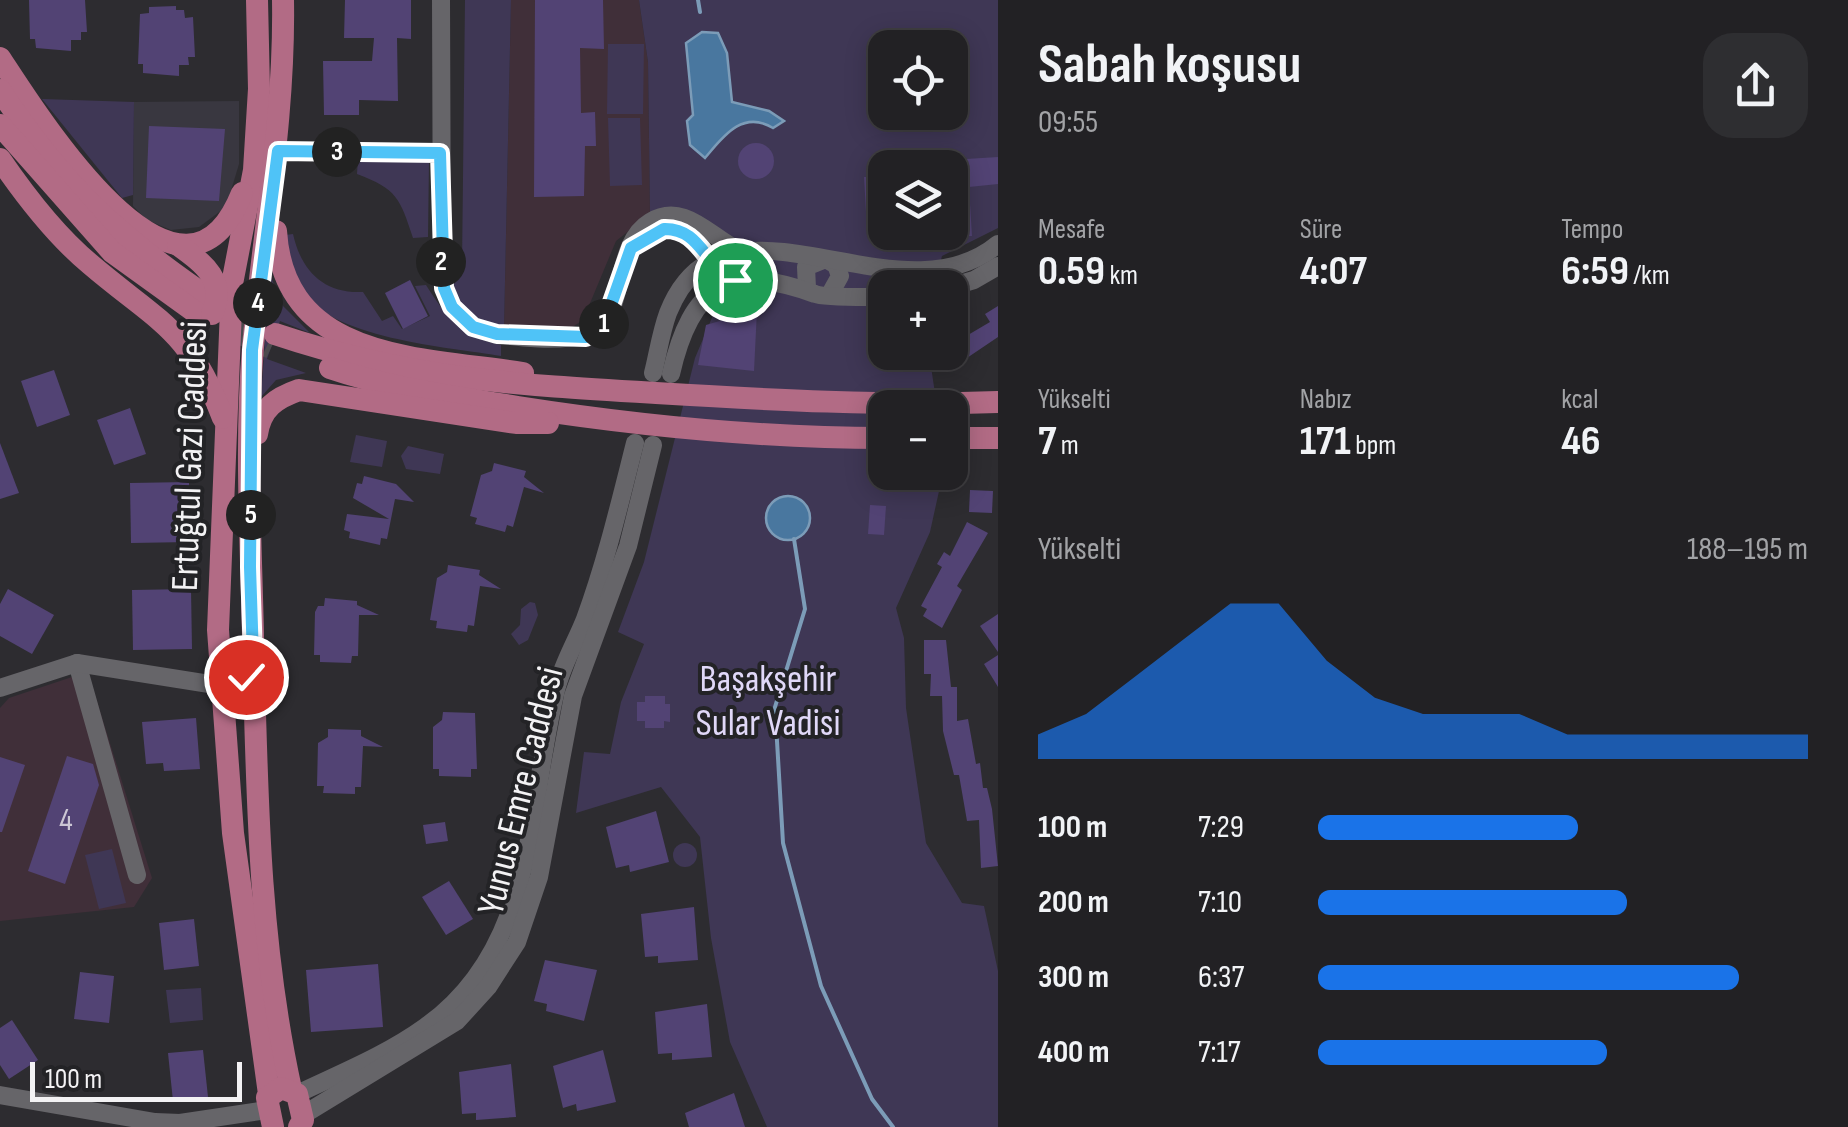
<!DOCTYPE html>
<html lang="tr">
<meta charset="utf-8">
<style>
:root{--surface:#222124;--page:#2e2e31;--text:#f1f3f6;--muted:#a2a3a6;--line:#3f3e41;--accent:#1a73e8}
body{margin:0;font-family:"Sofia Sans Condensed",sans-serif;background:var(--page);color:var(--text);height:100vh;display:flex;flex-direction:column;font-size:38px;white-space:nowrap}
*{box-sizing:border-box;margin:0}
p{font-size:32px;color:var(--muted)}
.icon{flex:none;width:55px;height:55px;fill:none;stroke:currentColor;stroke-width:2;stroke-linecap:round;stroke-linejoin:round}
.map{position:relative;flex:1;overflow:hidden}
.panel{display:flex;flex-direction:column;background:var(--surface);width:850px}
.panel>*{flex:none}
.tools{position:absolute;left:868px;top:30px;display:grid;gap:20px}
.tools a{display:grid;place-items:center;width:100px;height:100px;border-radius:20px;background:var(--surface);box-shadow:0 5px 25px #0003,0 0 0 2px var(--line);font-size:50px}
.scale{position:absolute;left:30px;bottom:25px;width:212px;box-sizing:border-box;padding-left:10px;border:5px solid #f3f2f4;border-top:0;font-size:28px;line-height:35px;white-space:nowrap;color:#f3f2f4;-webkit-text-stroke:8px #232326;paint-order:stroke}
.pin{position:absolute;display:grid;place-items:center;width:85px;height:85px;color:#fff;margin:-42px;border:5px solid #fff;border-radius:50%;box-shadow:0 2px 10px #0007}
.km{position:absolute;width:50px;height:50px;margin:-25px;border-radius:50%;background:#222;color:#fff;font-size:28px;line-height:50px;text-align:center}
.round{display:grid;place-items:center;flex:none;width:105px;height:105px;border-radius:30px;background:var(--page)}
.headline{display:flex;align-items:center;justify-content:space-between;height:170px;padding:0 40px}
h1{font-size:55px;font-weight:700;line-height:75px}
.figures{display:grid;grid-template-columns:repeat(3,1fr);gap:15px;height:170px;padding:10px 40px}
.figures div{display:grid;align-content:center}
.figures b{font-size:42px;font-weight:700}
.figures small{font-size:28px;font-weight:400}
.figures p{font-size:28px}
.chart{height:280px;padding:20px 40px}
.chart p{display:flex;justify-content:space-between}
.chart svg{width:100%;height:180px;margin-top:10px;fill:var(--accent);opacity:.7}
ul{padding:0 40px;list-style:none;font-size:32px}
li{display:grid;grid-template-columns:160px 120px 1fr;align-items:center;height:75px}
li i{height:25px;border-radius:12px;background:var(--accent)}
main{display:flex;flex:1;min-height:0}
.map>svg:first-child{display:block}
.built{fill:#393740}
.education{fill:#402f39}
.green{fill:#3f3755;fill-rule:evenodd}
.water{fill:#49779f;stroke:#7c9cb8;stroke-width:2.5}
.lines{fill:none;stroke-linecap:round;stroke-linejoin:round}
.stream{stroke:#7c9cb8;stroke-width:4}
.building{fill:#524374}
.major-tunnel{stroke:#4b4a4d;stroke-width:22;stroke-dasharray:22 11;stroke-linecap:butt}
.minor{stroke:#666569;stroke-width:18}
.major{stroke:#b26b85;stroke-width:22}
.route-casing{stroke:#fff;stroke-width:20}
.route{stroke:#4fc3f7;stroke-width:12}
.labels{text-anchor:middle;dominant-baseline:central;stroke-width:8;stroke-linejoin:round;paint-order:stroke}
.number-label{font-size:32px;fill:#cbc6d4}
.street-label{font-size:38px;fill:#f3f2f4;stroke:#232326}
.park-label{font-size:38px;fill:#e0d8f8;stroke:#232326}
</style>
<main>
<div class="map">
<svg width="998" height="1127" viewBox="0 0 998 1127">
<rect width="100%" height="100%" fill="#2d2c30"/>
<!-- built -->
<polygon class="built" points="239,101 239,164 226,207 199,227 171,230 147,220 133,206 134,102"/>
<!-- education -->
<g class="education">
<polygon points="511,0 639,0 648,62 650,214 616,241 583,320 565,332 504,328"/>
<polygon points="75,676 89,676 152,878 134,907 0,921 0,708 9,698"/>
</g>
<!-- green -->
<g class="green">
<path d="M465 0H511L504 328C463 318 462 312 448 274L462 266Z"/>
<path d="M639 0H998V228L942 256 934 287 885 288V352L929 353 937 407 885 408V472L943 473 930 532 896 608 904 638 906 708 926 843 962 903 984 906 998 971V1127H767L730 1042 711 938 700 837 661 787 576 813 584 752 610 754 621 702 644 644 618 632 644 562 695 358 719 301 727 241 650 214 648 62ZM885 48H950V112H885ZM885 168H950V232H885Z"/>
<polygon points="608,44 644,44 643,114 607,114"/>
<polygon points="42,99 134,102 133,195 122,198"/>
<polygon points="608,118 640,118 642,185 610,186"/>
<path d="M358 158 429 161 428 237 413 238C400 198 397 189 357 174Z"/>
<path d="M293 234C301 270 323 294 363 292L382 321 393 316 402 329 430 316 415 286 426 285C447 318 462 337 501 345V356C450 347 326 339 300 287 292 272 290 251 285 235Z"/>
<polygon points="270,275 283,306 310,333 280,321 267,359 306,373 276,380 261,397"/>
<polygon points="356,435 387,441 382,467 350,462"/>
<polygon points="408,446 444,454 440,474 406,469 401,456"/>
<polygon points="530,602 535,603 538,615 528,640 519,645 511,634 520,625 521,609"/>
<circle cx="685" cy="855" r="12"/>
<polygon points="112,849 126,903 99,909 85,855"/>
<polygon points="201,988 203,1020 170,1023 166,990"/>
</g>
<!-- water -->
<g class="water">
<path d="M702 32 718 33 727 53 732 102 769 111 784 121 773 128C742 109 722 138 705 158L690 145 687 121 693 115 686 43Z"/>
<circle cx="788" cy="518" r="22"/>
</g>
<g class="lines">
<!-- stream -->
<g class="stream">
<polyline points="698,0 700,12"/>
<polyline points="794,539 805,609 775,707 783,843 821,986 872,1099 893,1127"/>
</g>
</g>
<!-- building -->
<g class="building">
<polygon points="29,0 85,0 87,32 81,32 81,40 71,40 71,51 36,48 35,39 30,39"/>
<polygon points="345,0 411,0 411,39 397,38 398,101 359,100 359,115 324,115 323,61 372,61 374,38 344,38"/>
<polygon points="535,0 603,0 604,49 580,48 581,113 595,112 596,146 585,146 584,196 534,197"/>
<polygon points="176,6 176,10 184,10 185,18 193,17 195,57 188,57 189,65 179,65 179,76 143,73 143,64 138,64 140,14 149,13 149,7"/>
<polygon points="149,126 225,129 219,201 146,198"/>
<circle cx="756" cy="161" r="18"/>
<polygon points="998,157 998,184 969,187 972,236 950,237 950,160"/>
<polygon points="885,165 885,246 876,247 874,211 866,212 864,177 870,177 869,166"/>
<polygon points="410,280 428,316 403,329 385,293"/>
<polygon points="998,306 998,337 961,362 951,345 990,322 985,314"/>
<polygon points="757,310 754,371 698,365 706,325"/>
<polygon points="54,370 70,415 37,427 21,381"/>
<polygon points="130,408 146,454 114,465 97,420"/>
<polygon points="0,443 19,493 0,499"/>
<polygon points="494,463 526,471 524,477 544,493 524,487 513,527 507,525 505,532 475,524 477,518 470,516 481,475 492,471"/>
<polygon points="364,476 396,484 414,502 395,499 387,539 381,538 380,545 349,538 350,532 344,530 347,514 389,519 353,498 357,483 362,484"/>
<polygon points="189,482 190,542 131,543 130,483"/>
<polygon points="970,490 993,491 992,513 969,512"/>
<polygon points="870,505 886,506 884,535 868,534"/>
<polygon points="967,522 988,533 957,586 962,590 942,628 923,616 927,609 921,606 942,567 937,564 944,552 950,556"/>
<polygon points="448,565 480,570 479,575 501,589 480,586 474,626 468,625 467,632 436,628 437,621 430,620 437,578 447,572"/>
<polygon points="8,589 54,615 32,654 0,636 0,604"/>
<polygon points="191,589 192,649 133,650 132,590"/>
<polygon points="325,598 357,601 357,605 379,615 359,615 358,656 352,656 351,663 320,662 320,655 314,655 315,612 318,606 324,606"/>
<polygon points="998,614 998,652 980,626"/>
<polygon points="924,640 946,640 951,687 957,687 957,721 968,719 976,764 980,763 983,788 987,788 992,809 998,866 981,868 979,820 967,821 959,775 954,775 943,731 942,696 930,696 931,674 924,674"/>
<polygon points="998,655 998,687 984,664"/>
<polygon points="645,696 665,696 665,704 670,704 670,722 664,721 664,728 645,728 645,721 637,721 637,702 645,702"/>
<polygon points="443,712 475,713 477,769 471,769 471,777 439,776 439,769 433,769 433,727 442,720"/>
<polygon points="196,718 200,769 164,771 163,763 146,764 142,722"/>
<polygon points="328,729 361,730 361,736 383,747 363,746 361,787 355,787 355,794 323,793 324,786 317,786 318,743 328,737"/>
<polygon points="67,756 93,764 99,785 65,884 28,871"/>
<polygon points="0,757 25,765 2,832 0,832"/>
<polygon points="656,811 669,862 630,872 629,865 616,868 606,827"/>
<polygon points="445,822 448,841 426,844 423,825"/>
<polygon points="449,881 473,919 446,935 422,897"/>
<polygon points="694,907 698,960 658,963 658,956 645,957 641,914"/>
<polygon points="194,919 199,966 164,970 159,923"/>
<polygon points="545,960 597,970 584,1021 546,1011 547,1004 534,1001"/>
<polygon points="378,964 383,1027 311,1032 306,970"/>
<polygon points="80,972 114,976 109,1023 74,1019"/>
<polygon points="707,1004 712,1057 672,1060 672,1053 658,1054 655,1012"/>
<polygon points="12,1020 38,1060 9,1079 0,1065 0,1028"/>
<polygon points="203,1050 208,1097 173,1101 168,1053"/>
<polygon points="603,1050 616,1102 577,1111 576,1104 563,1108 553,1066"/>
<polygon points="511,1064 516,1117 476,1120 476,1113 462,1114 459,1072"/>
<polygon points="734,1093 745,1127 689,1127 685,1113"/>
</g>
<g class="lines">
<!-- major-tunnel -->
<polyline class="major-tunnel" points="237,332 271,348"/>
<!-- minor -->
<g class="minor">
<path d="M441 0 442 274C445 295 452 312 471 325 492 339 586 347 603 325 624 297 618 241 650 222 684 201 710 237 738 250"/>
<polyline points="278,151 440,153"/>
<path d="M653 233C684 220 702 246 718 270"/>
<polyline points="807,288 806,267 826,259 836,265 840,276 830,294"/>
<polyline points="947,288 974,280 998,266"/>
<path d="M653 373C658 353 661 332 668 313 724 171 897 328 998 244"/>
<path d="M671 374C691 285 729 262 815 294 825 298 871 297 885 297"/>
<polyline points="77,663 137,875"/>
<polyline points="0,688 77,663 222,686"/>
<path d="M297 1094C341 1073 386 1055 425 1027 537 948 527 809 556 690 562 665 576 642 585 619 606 562 620 502 635 443"/>
<polyline points="0,1095 155,1122 180,1123 267,1110"/>
<polyline points="303,1115 457,1021 488,987 517,942 539,877 573,696 628,546 653,445"/>
</g>
<!-- major -->
<g class="major">
<polyline points="257,0 259,89 254,170 232,284 218,630 233,833 269,1094"/>
<path d="M283 0C285 118 263 231 253 347 245 443 251 540 253 636 257 788 258 939 291 1089"/>
<path d="M0 58C37 114 181 347 242 193"/>
<path d="M0 90C62 184 116 235 209 298"/>
<polyline points="0,125 112,252 198,314"/>
<path d="M0 159C26 197 55 235 90 264 159 323 188 327 223 418"/>
<path d="M276 231C284 362 422 357 523 373"/>
<path d="M178 245C204 264 227 280 212 314"/>
<path d="M275 334C409 379 518 385 656 393 771 400 884 406 998 402"/>
<path d="M330 368C392 389 454 396 518 407 640 426 761 438 885 438"/>
<path d="M257 434C261 408 276 398 299 390L516 423H548"/>
<polyline points="950,438 998,438"/>
<polyline points="273,1127 267,1098 281,1088 297,1094 303,1120 299,1127"/>
</g>
</g>
<g class="lines">
<!-- route casing -->
<g class="route-casing">
<path id="route" d="M246 677 254 688 250 567 252 350 278 151 440 153 444 288 452 307 473 327 497 334 586 337 605 322 631 248 664 229C701 228 705 268 735 280"/>
</g>
<!-- route -->
<use href="#route" class="route"/>
</g>
<g class="labels">
<!-- number labels -->
<g class="number-label">
<text x="66" y="820">4</text>
</g>
<!-- street labels -->
<g class="street-label">
<text transform="translate(190 456) rotate(-88)">Ertuğtul Gazi Caddesi</text>
<text transform="translate(521 791) rotate(-76)">Yunus Emre Caddesi</text>
</g>
<!-- park labels -->
<g class="park-label">
<text x="768" y="679">Başakşehir<tspan x="768" dy="44">Sular Vadisi</tspan></text>
</g>
</g>
</svg>
<div class="tools">
<a><svg class="icon" aria-label="locate" viewBox="0 0 24 24"><circle cx="12" cy="12" r="6"/><path d="M12 2v4M12 18v4M2 12h4M18 12h4"/></svg></a>
<a><svg class="icon" aria-label="layers" viewBox="0 0 24 24"><path d="M12 4l9 5-9 5-9-5zM3 14l9 5 9-5"/></svg></a>
<a>+</a>
<a>−</a>
</div>
<div class="scale">100 m</div>
<div class="pin" style="left:735px;top:280px;background:#1e9e55"><svg class="icon" aria-label="arrive" viewBox="0 0 24 24"><path d="M6 21V4h12l-3 4 3 4H6"/></svg></div>
<div class="pin" style="left:246px;top:677px;background:#d93025"><svg class="icon" aria-label="check" viewBox="0 0 24 24"><path d="M5 12l5 5 9-10"/></svg></div>
<b class="km" style="left:604px;top:324px">1</b>
<b class="km" style="left:441px;top:262px">2</b>
<b class="km" style="left:337px;top:152px">3</b>
<b class="km" style="left:258px;top:303px">4</b>
<b class="km" style="left:251px;top:515px">5</b>
</div>
<section class="panel">
<div class="headline"><div><h1>Sabah koşusu</h1><p>09:55</p></div><a class="round"><svg class="icon" aria-label="share" viewBox="0 0 24 24"><path d="M12 15V3M7 8l5-5 5 5M5 13v7h14v-7"/></svg></a></div>
<div class="figures">
<div><p>Mesafe</p><b>0.59<small> km</small></b></div>
<div><p>Süre</p><b>4:07</b></div>
<div><p>Tempo</p><b>6:59<small> /km</small></b></div>
</div>
<div class="figures">
<div><p>Yükselti</p><b>7<small> m</small></b></div>
<div><p>Nabız</p><b>171<small> bpm</small></b></div>
<div><p>kcal</p><b>46</b></div>
</div>
<div class="chart"><p><span>Yükselti</span>188–195 m</p>
<svg viewBox="0 0 160 44" preserveAspectRatio="none"><path d="M0 44V38L10 33L20 24L30 15L40 6L50 6L60 20L70 29L80 33L90 33L100 33L110 38L120 38L130 38L140 38L150 38L160 38V44z"/></svg>
</div>
<ul>
<li><b>100 m</b>7:29<i style="width:53%"></i></li>
<li><b>200 m</b>7:10<i style="width:63%"></i></li>
<li><b>300 m</b>6:37<i style="width:86%"></i></li>
<li><b>400 m</b>7:17<i style="width:59%"></i></li>
</ul>
</section>
</main>
